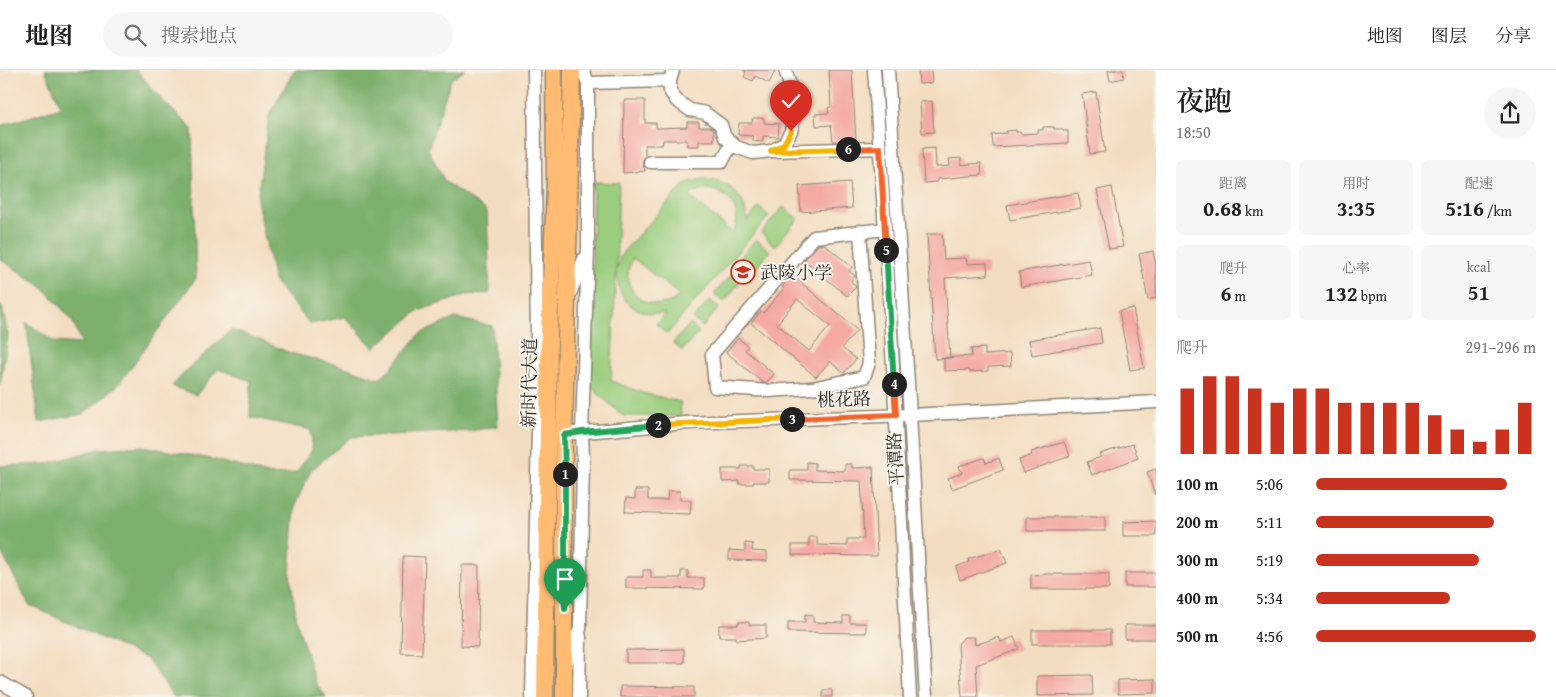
<!DOCTYPE html>
<html lang="zh">
<meta charset="utf-8">
<style>
:root{--surface:#fff;--page:#f6f6f6;--text:#202124;--muted:#757577;--line:#e0e0e0;--accent:#c8321e}
body{margin:0;font-family:"Gentium Book Plus","Noto Serif SC",serif;background:var(--page);color:var(--text);height:100vh;display:flex;flex-direction:column;font-size:19px;white-space:nowrap}
*{box-sizing:border-box;margin:0}
p{font-size:16px;color:var(--muted)}
.icon{flex:none;width:28px;height:28px;fill:none;stroke:currentColor;stroke-width:2;stroke-linecap:round;stroke-linejoin:round}
.map{position:relative;flex:1;overflow:hidden}
.details{display:flex;flex-direction:column;background:var(--surface);width:400px}
.details>*{flex:none}
.pin{position:absolute;display:grid;place-items:center;width:42px;height:42px;color:#fff;margin:-51px -21px;border-radius:50% 50% 50% 0;rotate:-45deg;box-shadow:0 0 5px #0007}
.pin .icon{rotate:45deg}
.km{position:absolute;width:25px;height:25px;margin:-12px;border-radius:50%;background:#222;color:#fff;font-size:14px;line-height:25px;text-align:center}
.round{display:grid;place-items:center;flex:none;width:52px;height:52px;border-radius:26px;background:var(--page)}
.headline{display:flex;align-items:center;justify-content:space-between;height:85px;padding:0 20px}
h1{font-size:28px;font-weight:600;line-height:38px}
.metrics{display:grid;grid-template-columns:repeat(3,1fr);gap:8px;height:85px;padding:5px 20px}
.metrics div{display:grid;align-content:center;border-radius:8px;background:var(--page);text-align:center}
.metrics b{font-size:21px;font-weight:600}
.metrics small{font-size:14px;font-weight:400}
.metrics p{font-size:14px}
.chart{height:140px;padding:10px 20px}
.chart p{display:flex;justify-content:space-between}
.chart svg{width:100%;height:90px;margin-top:5px;stroke:var(--accent);stroke-width:6}
ul{padding:0 20px;list-style:none;font-size:16px}
li{display:grid;grid-template-columns:80px 60px 1fr;align-items:center;height:38px}
li i{height:12px;border-radius:6px;background:var(--accent)}
header{display:flex;align-items:center;gap:30px;box-sizing:border-box;height:70px;padding:0 25px;background:var(--surface);border-bottom:1px solid var(--line)}
header strong{font-size:24px}
nav{display:flex;gap:28px;margin-inline-start:auto;font-size:18px}
.search{width:350px;height:45px;background:var(--page);display:flex;align-items:center;gap:12px;box-sizing:border-box;padding:0 18px;border-radius:28px;color:var(--muted);font-size:19px}
main{display:flex;flex:1;min-height:0}
.map>svg:first-child{display:block}
.green{fill:#9acd7d;stroke:#627c54;fill-rule:evenodd}
.forest{fill:#7bb06c;stroke:#536e4c}
.building{fill:#f4a9a3;fill-rule:evenodd}
.lines{fill:none;stroke-linecap:round;stroke-linejoin:round}
.minor-casing{stroke:#8f8476;stroke-width:15}
.major-casing{stroke:#8f8476;stroke-width:19}
.minor{stroke:#fff;stroke-width:12}
.major{stroke:#ffbb71;stroke-width:16}
.split-1-casing{stroke:#fff;stroke-width:10}
.split-2-casing{stroke:#fff;stroke-width:10}
.split-3-casing{stroke:#fff;stroke-width:10}
.split-4-casing{stroke:#fff;stroke-width:10}
.split-5-casing{stroke:#fff;stroke-width:10}
.split-6-casing{stroke:#fff;stroke-width:10}
.split-7-casing{stroke:#fff;stroke-width:10}
.split-1{stroke:#22a559;stroke-width:6}
.split-2{stroke:#22a559;stroke-width:6}
.split-3{stroke:#f5b400;stroke-width:6}
.split-4{stroke:#f0652b;stroke-width:6}
.split-5{stroke:#22a559;stroke-width:6}
.split-6{stroke:#f0652b;stroke-width:6}
.split-7{stroke:#f5b400;stroke-width:6}
.labels{text-anchor:middle;dominant-baseline:central;stroke-width:4;stroke-linejoin:round;paint-order:stroke}
.poi-label{font-size:18px;fill:#2b2b2b;stroke:#f7f3e8;text-anchor:start}
.street-label{font-size:18px;fill:#2b2b2b;stroke:#f7f3e8}
</style>
<header>
<strong>地图</strong>
<div class="search"><svg class="icon" aria-label="search" viewBox="0 0 24 24"><circle cx="10" cy="10" r="6"/><path d="M15 15l6 6"/></svg>搜索地点</div>
<nav><a>地图</a><a>图层</a><a>分享</a></nav>
</header>
<main>
<div class="map">
<svg width="1156" height="627" viewBox="0 0 1156 627">
<rect width="100%" height="100%" fill="#f7f3e8"/>
<filter id="ink" filterUnits="userSpaceOnUse"><feTurbulence type="fractalNoise" baseFrequency=".02" numOctaves="2"/><feDisplacementMap in="SourceGraphic" scale="10" xChannelSelector="R" yChannelSelector="G"/><feConvolveMatrix kernelMatrix="1 2 1 2 8 2 1 2 1" color-interpolation-filters="sRGB"/></filter>
<filter id="wash" filterUnits="userSpaceOnUse"><feTurbulence type="fractalNoise" baseFrequency=".0096" numOctaves="4" result="noise"/><feDisplacementMap in="SourceGraphic" scale="20" xChannelSelector="R" yChannelSelector="G"/><feGaussianBlur stdDeviation="1.12" result="paint"/><feColorMatrix in="noise" values="0 0 0 0 0 0 0 0 0 0 0 0 0 0 0 0 0 1.4 0 .05"/><feComposite in="paint" operator="in"/></filter>
<g filter="url(#wash)">
<rect width="100%" height="100%" fill="#f3ddc0"/>
<!-- green -->
<g class="green">
<path d="M702 109C727 109 746 125 747 151L759 137 769 146 667 264 656 254 665 243C650 246 630 240 622 225 618 218 618 209 616 202L611 311 643 323 680 332 681 346H623L591 317 593 112 619 113 616 201 620 187 624 181 681 118 687 113ZM705 119C728 120 744 141 733 163L689 126 693 123ZM633 188 679 225V226C652 249 614 220 633 188Z"/>
<polygon points="783,137 798,149 775,176 761,163"/>
<polygon points="756,169 770,181 748,208 733,195"/>
<polygon points="731,205 740,212 724,232 714,224"/>
<polygon points="710,230 719,238 703,257 693,249"/>
<polygon points="690,254 699,262 682,281 673,273"/>
</g>
<!-- forest -->
<g class="forest">
<polygon points="45,0 136,0 163,31 192,59 196,208 118,315 83,344 39,352 26,252 54,272 82,274 72,250 44,218 0,189 0,56 61,37"/>
<polygon points="294,0 465,0 451,9 428,79 445,112 487,141 490,223 466,225 418,241 374,278 345,247 310,254 274,211 257,130 269,46"/>
<polygon points="0,235 2,237 8,265 0,315"/>
<polygon points="455,248 492,256 498,356 470,361 351,367 311,400 295,435 290,503 297,552 315,612 326,627 174,627 147,589 29,535 0,480 0,396 46,394 99,379 143,376 211,389 272,405 296,403 312,380 311,360 250,347 251,311 218,299 196,325 172,316 187,300 231,260 258,269 290,283 345,297 379,309 390,299 420,264"/>
</g>
<g id="blocks">
<!-- building -->
<g class="building">
<polygon points="743,0 776,0 769,13 755,6 753,11 744,7 746,2"/>
<polygon points="829,0 852,0 856,71 833,71 831,55 816,56 815,44 829,43 828,38 831,37"/>
<polygon points="918,0 931,0 932,13 919,14"/>
<polygon points="1108,0 1123,0 1124,8 1110,11"/>
<polygon points="1096,22 1105,82 1090,84 1082,24"/>
<polygon points="624,30 645,30 645,53 656,53 656,58 687,57 687,52 699,52 699,57 710,57 714,60 714,71 699,71 699,76 687,76 687,70 663,70 662,75 645,75 645,86 642,92 645,101 623,103"/>
<polygon points="932,31 934,62 922,63 920,32"/>
<polygon points="753,48 764,48 764,53 779,54 778,67 763,66 763,72 753,71 753,66 738,65 739,53 752,53"/>
<polygon points="1043,57 1054,57 1054,59 1062,59 1063,61 1068,61 1068,73 993,77 992,65 1006,63 1006,61 1016,60 1016,62 1020,62 1021,64 1038,63 1038,60 1043,60"/>
<polygon points="935,78 936,97 950,96 949,89 961,88 961,95 981,93 982,105 937,109 937,112 924,113 922,79"/>
<polygon points="850,112 852,138 801,142 799,116"/>
<polygon points="1112,117 1123,177 1109,179 1097,120"/>
<polygon points="1078,123 1081,138 1010,150 1007,135"/>
<polygon points="927,164 942,164 944,189 966,188 967,194 987,193 988,205 945,208 950,288 935,289"/>
<polygon points="824,174 852,197 849,201 855,206 851,211 856,217 847,226 804,190 818,175"/>
<polygon points="1153,181 1156,195 1156,228 1148,230 1139,184"/>
<polygon points="1089,190 1092,205 1021,217 1019,202"/>
<path d="M792 205 857 260 842 278 856 289 844 303 830 291 816 307 751 253 761 241 763 243 784 218 782 217ZM797 229 830 256 809 281 777 254Z"/>
<polygon points="1133,238 1144,298 1130,300 1119,241"/>
<polygon points="1100,258 1102,273 1032,285 1029,270"/>
<polygon points="738,268 748,276 745,280 774,304 766,313 762,312 726,282"/>
<polygon points="985,278 985,285 1010,283 1011,296 988,297 988,301 970,302 969,300 944,301 944,288 972,286 971,279"/>
<polygon points="1064,372 1070,386 1023,403 1019,390 1032,385 1031,382"/>
<polygon points="1133,374 1138,388 1092,405 1087,392 1101,387 1099,384"/>
<polygon points="984,388 986,393 999,388 1003,400 952,419 948,408 962,403 959,396"/>
<polygon points="807,392 815,393 815,400 845,401 845,394 852,394 852,398 873,397 877,486 792,485 792,475 809,475 809,467 817,467 817,475 847,476 847,469 864,469 861,411 790,410 790,400 807,400"/>
<polygon points="741,396 753,396 753,399 769,399 769,412 753,412 753,414 739,414 739,411 722,412 722,399 741,399"/>
<polygon points="1156,399 1156,425 1155,425 1147,402"/>
<polygon points="635,420 648,420 648,430 667,430 668,421 680,421 680,430 691,430 690,444 625,442 626,428 635,429"/>
<rect x="1027" y="447" width="78" height="14"/>
<polygon points="1156,451 1156,466 1123,466 1123,452"/>
<polygon points="745,473 753,474 752,481 767,482 767,491 729,490 729,480 745,481"/>
<polygon points="1001,479 1007,493 960,510 956,497 969,492 968,489"/>
<polygon points="403,486 425,487 422,584 401,583"/>
<polygon points="462,495 479,495 478,577 461,576"/>
<polygon points="643,500 651,500 651,508 681,508 681,501 688,501 688,508 704,508 704,519 626,518 626,507 643,507"/>
<rect x="1125" y="503" width="31" height="14"/>
<polygon points="1047,504 1109,504 1109,519 1031,519 1031,505"/>
<polygon points="805,544 813,545 813,552 843,553 843,546 850,546 850,553 866,553 866,563 788,562 788,552 805,552"/>
<polygon points="738,552 749,552 749,555 766,555 766,568 736,570 736,567 719,567 719,555 738,555"/>
<rect x="1125" y="555" width="31" height="14"/>
<rect x="1032" y="560" width="78" height="14"/>
<polygon points="964,567 974,567 975,575 999,567 1001,572 1014,567 1019,579 976,595 978,627 962,627 958,574"/>
<polygon points="684,579 684,593 626,593 626,580"/>
<polygon points="1092,605 1093,625 1037,626 1037,606"/>
<polygon points="1155,609 1155,623 1118,624 1118,610"/>
<polygon points="620,616 694,617 694,627 620,627"/>
<rect x="823" y="620" width="9" height="7"/>
</g>
</g>
</g>
<g filter="url(#ink)">
<use href="#blocks" fill-opacity="0" stroke="#8f8476" stroke-width="1"/>
<g class="lines">
<!-- minor casing -->
<g class="minor-casing">
<g id="minor">
<polyline points="673,0 670,11 670,21 676,30 690,40 705,43 721,55 725,67 736,77 753,83 771,81 784,74 791,61 795,46 796,33 785,0"/>
<path d="M874 0C890 209 899 418 910 627"/>
<polyline points="888,0 910,345 926,627"/>
<polyline points="588,13 670,11"/>
<polyline points="772,81 880,78"/>
<polyline points="650,92 722,92 732,73"/>
<polyline points="860,161 869,293 864,307 812,318 769,321 715,317 712,284 814,167 885,159"/>
<polyline points="569,226 584,189"/>
<polyline points="574,363 686,353 910,345 1156,332"/>
<polyline points="566,594 580,559 583,388 582,362 588,178 588,13 583,0"/>
<polyline points="0,612 26,627"/>
<polyline points="532,627 538,362 534,0"/>
<polyline points="579,627 580,567"/>
</g>
</g>
<!-- major casing -->
<g class="major-casing">
<g id="major">
<polyline points="545,627 549,263 555,116 554,0"/>
<polyline points="564,627 564,365 572,0"/>
</g>
</g>
<!-- minor -->
<use href="#minor" class="minor"/>
<!-- major -->
<use href="#major" class="major"/>
</g>
</g>
<g class="lines" filter="url(#ink)">
<!-- split-1 casing -->
<g class="split-1-casing">
<polyline id="split-1" points="565,404 565,539"/>
</g>
<!-- split-2 casing -->
<g class="split-2-casing">
<polyline id="split-2" points="565,404 564,365 582,362 658,355"/>
</g>
<!-- split-3 casing -->
<g class="split-3-casing">
<polyline id="split-3" points="658,355 792,349"/>
</g>
<!-- split-4 casing -->
<g class="split-4-casing">
<polyline id="split-4" points="792,349 896,345 894,314"/>
</g>
<!-- split-5 casing -->
<g class="split-5-casing">
<polyline id="split-5" points="886,180 894,314"/>
</g>
<!-- split-6 casing -->
<g class="split-6-casing">
<polyline id="split-6" points="848,79 880,78 886,180"/>
</g>
<!-- split-7 casing -->
<g class="split-7-casing">
<polyline id="split-7" points="791,61 784,74 771,81 848,79"/>
</g>
<!-- split-1 -->
<use href="#split-1" class="split-1"/>
<!-- split-2 -->
<use href="#split-2" class="split-2"/>
<!-- split-3 -->
<use href="#split-3" class="split-3"/>
<!-- split-4 -->
<use href="#split-4" class="split-4"/>
<!-- split-5 -->
<use href="#split-5" class="split-5"/>
<!-- split-6 -->
<use href="#split-6" class="split-6"/>
<!-- split-7 -->
<use href="#split-7" class="split-7"/>
</g>
<!-- icons -->
<defs>
<g id="school-ring" transform="scale(1.25)"><circle r="9.5" fill="#f7f3e8" stroke="#c8321e" stroke-width="1.5"/><path d="M0-5L7-2L0 1L-7-2ZM-4 1L0 2.5L4 1V4Q0 6-4 4Z" fill="#c8321e"/></g>
</defs>
<g fill-rule="evenodd">
<use href="#school-ring" x="743" y="202"/>
</g>
<g class="labels">
<!-- poi labels -->
<g class="poi-label">
<text x="760" y="202">武陵小学</text>
</g>
<!-- street labels -->
<g class="street-label">
<text transform="translate(529 313) rotate(-89)">新时代大道</text>
<text transform="translate(844 329) rotate(-2)">桃花路</text>
<text transform="translate(895 389) rotate(-93)">平潭路</text>
</g>
</g>
</svg>
<div class="pin" style="left:565px;top:539px;background:#1e9e55"><svg class="icon" aria-label="arrive" viewBox="0 0 24 24"><path d="M6 21V4h12l-3 4 3 4H6"/></svg></div>
<div class="pin" style="left:791px;top:61px;background:#d93025"><svg class="icon" aria-label="check" viewBox="0 0 24 24"><path d="M5 12l5 5 9-10"/></svg></div>
<b class="km" style="left:565px;top:404px">1</b>
<b class="km" style="left:658px;top:355px">2</b>
<b class="km" style="left:792px;top:349px">3</b>
<b class="km" style="left:894px;top:314px">4</b>
<b class="km" style="left:886px;top:180px">5</b>
<b class="km" style="left:848px;top:79px">6</b>
</div>
<section class="details">
<div class="headline"><div><h1>夜跑</h1><p>18:50</p></div><a class="round"><svg class="icon" aria-label="share" viewBox="0 0 24 24"><path d="M12 15V3M7 8l5-5 5 5M5 13v7h14v-7"/></svg></a></div>
<div class="metrics">
<div><p>距离</p><b>0.68<small> km</small></b></div>
<div><p>用时</p><b>3:35</b></div>
<div><p>配速</p><b>5:16<small> /km</small></b></div>
</div>
<div class="metrics">
<div><p>爬升</p><b>6<small> m</small></b></div>
<div><p>心率</p><b>132<small> bpm</small></b></div>
<div><p>kcal</p><b>51</b></div>
</div>
<div class="chart"><p><span>爬升</span>291–296 m</p>
<svg viewBox="0 0 160 44" preserveAspectRatio="none"><path d="M5 44V12M15 44V6M25 44V6M35 44V12M45 44V19M55 44V12M65 44V12M75 44V19M85 44V19M95 44V19M105 44V19M115 44V25M125 44V32M135 44V38M145 44V32M155 44V19"/></svg>
</div>
<ul>
<li><b>100 m</b>5:06<i style="width:87%"></i></li>
<li><b>200 m</b>5:11<i style="width:81%"></i></li>
<li><b>300 m</b>5:19<i style="width:74%"></i></li>
<li><b>400 m</b>5:34<i style="width:61%"></i></li>
<li><b>500 m</b>4:56<i style="width:100%"></i></li>
</ul>
</section>
</main>
